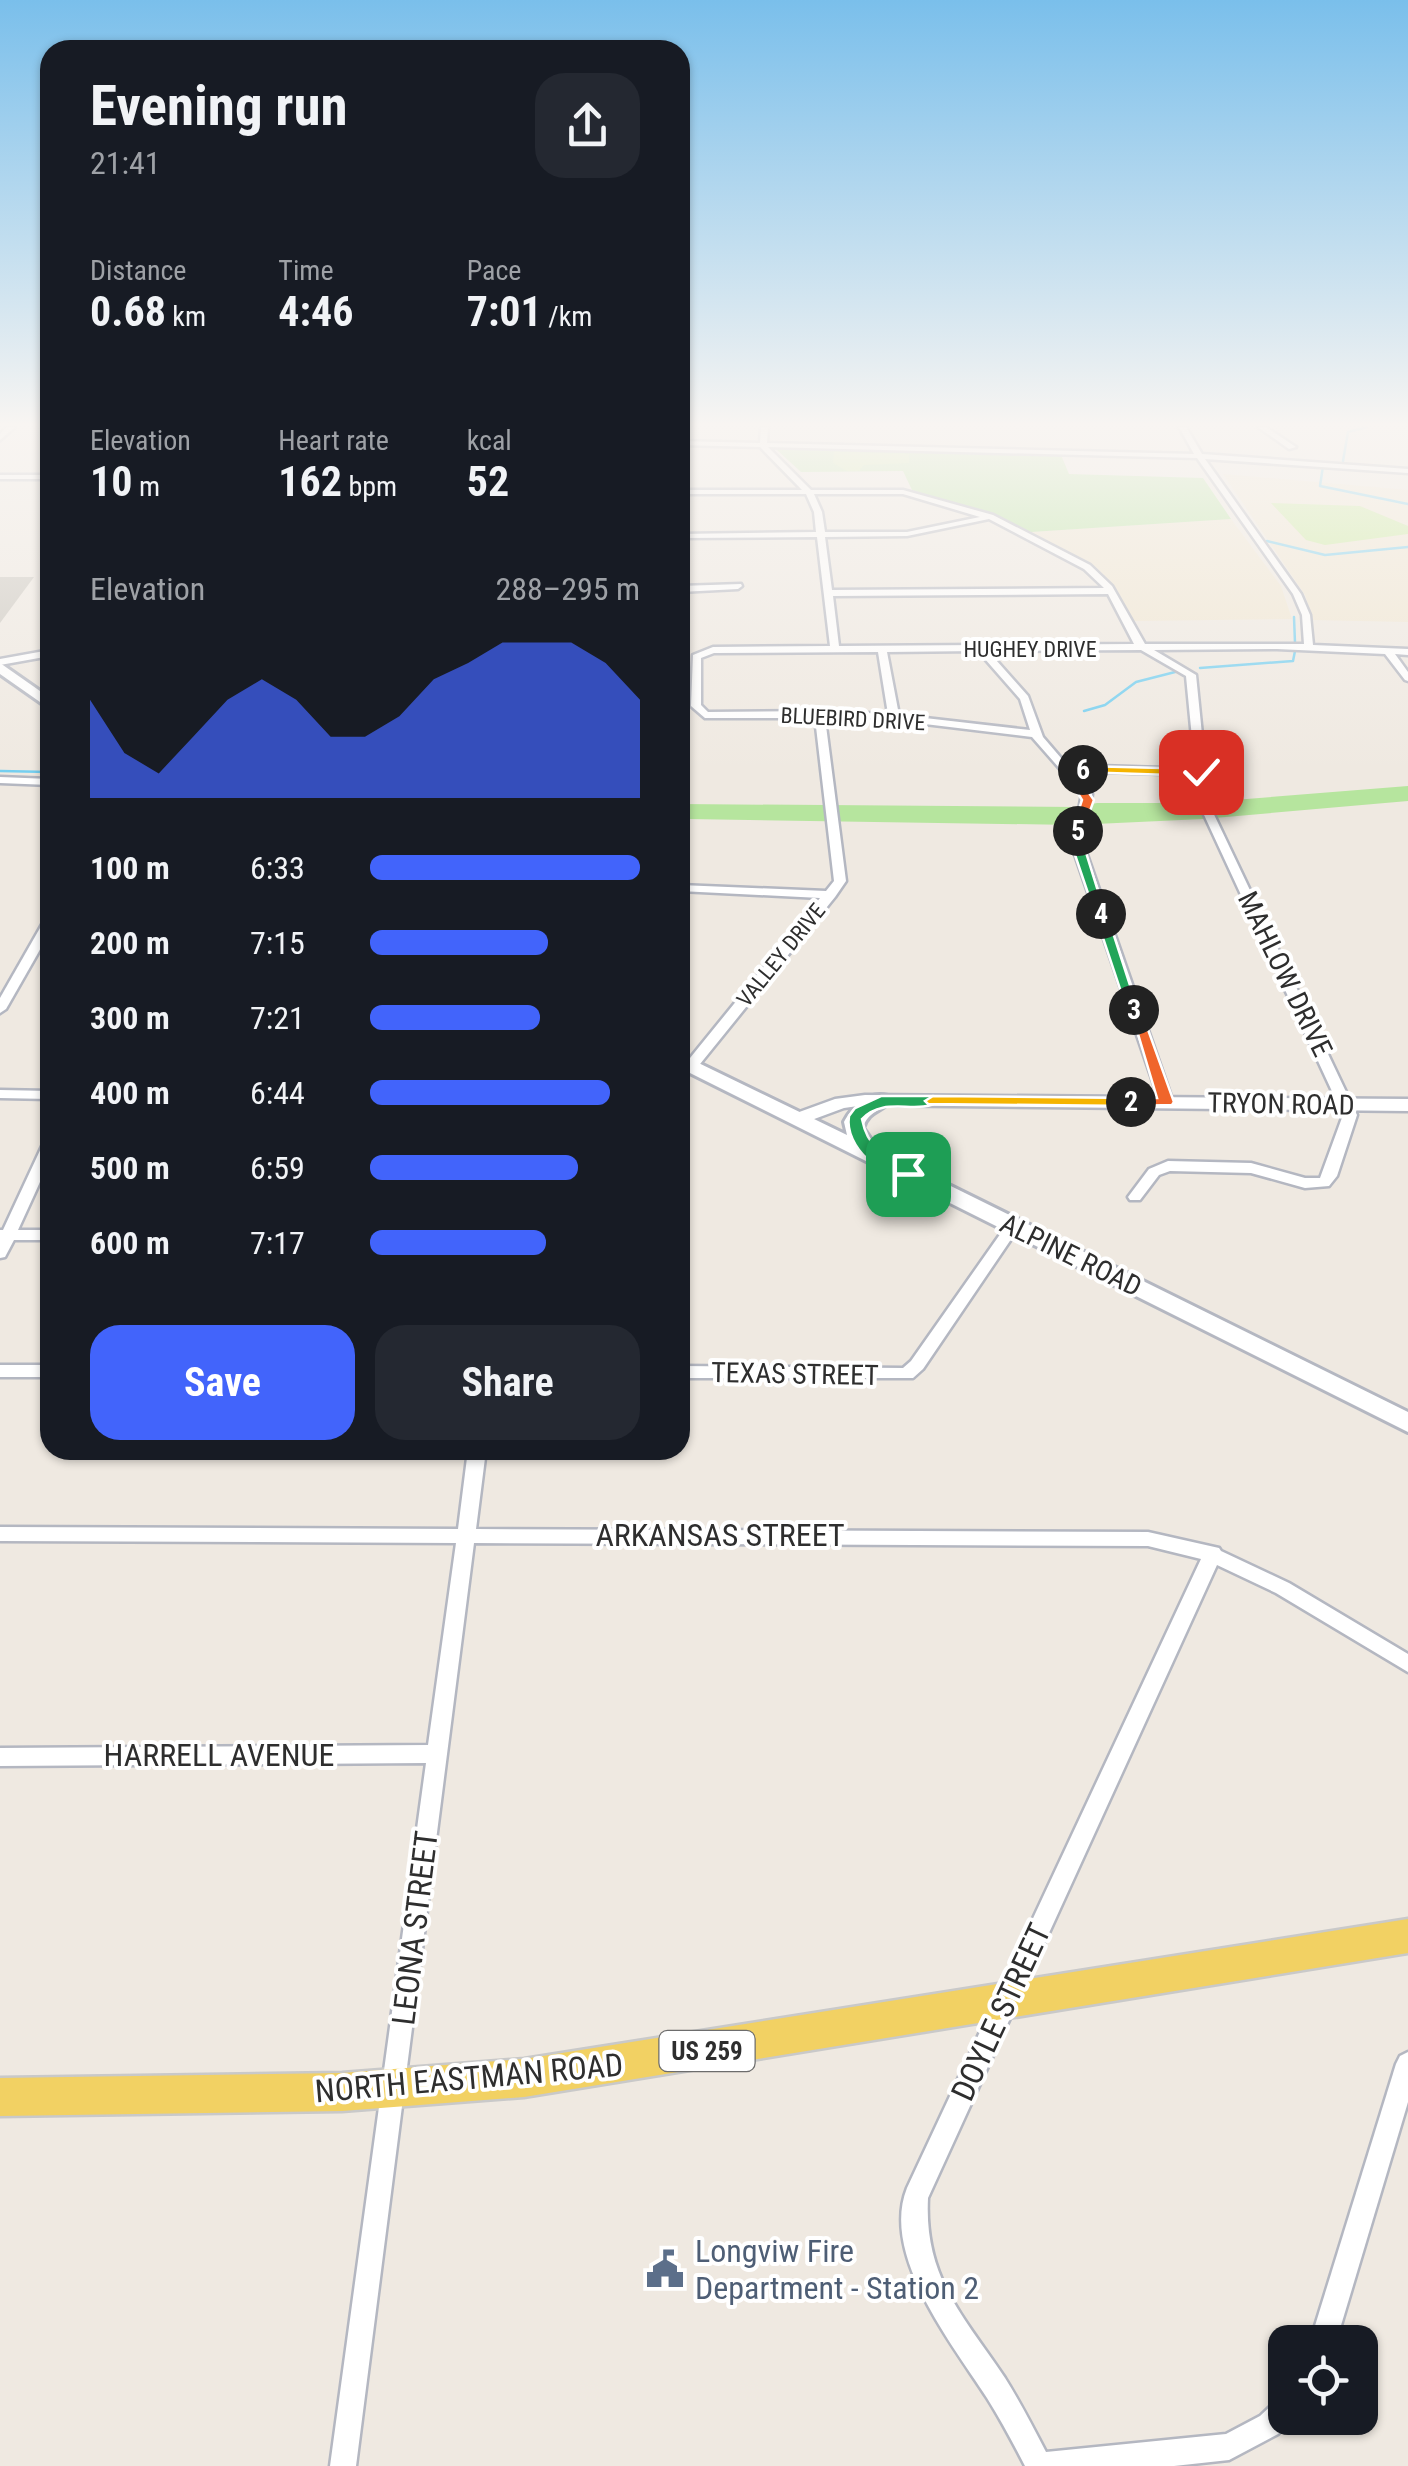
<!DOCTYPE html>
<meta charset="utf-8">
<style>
:root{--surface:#171b24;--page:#242831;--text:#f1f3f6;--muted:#9ea1a6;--accent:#4264fb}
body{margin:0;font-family:"Roboto Condensed",sans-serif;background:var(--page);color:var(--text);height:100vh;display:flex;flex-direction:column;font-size:38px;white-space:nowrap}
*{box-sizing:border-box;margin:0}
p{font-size:32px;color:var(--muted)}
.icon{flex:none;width:55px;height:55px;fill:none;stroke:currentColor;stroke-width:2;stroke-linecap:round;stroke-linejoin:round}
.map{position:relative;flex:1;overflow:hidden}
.side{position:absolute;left:40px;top:40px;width:650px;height:1420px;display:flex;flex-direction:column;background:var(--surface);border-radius:30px;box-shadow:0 2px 8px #0004}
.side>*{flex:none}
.controls{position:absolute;left:1268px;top:2325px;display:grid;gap:20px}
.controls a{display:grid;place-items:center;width:110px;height:110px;border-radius:20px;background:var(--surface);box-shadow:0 2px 8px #0004;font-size:50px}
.pin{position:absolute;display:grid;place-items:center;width:85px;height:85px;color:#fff;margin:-42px;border-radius:20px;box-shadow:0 5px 15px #0006}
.km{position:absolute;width:50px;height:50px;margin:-25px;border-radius:50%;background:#222;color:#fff;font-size:28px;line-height:50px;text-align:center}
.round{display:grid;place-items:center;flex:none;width:105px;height:105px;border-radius:30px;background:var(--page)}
.overview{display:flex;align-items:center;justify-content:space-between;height:170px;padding:0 50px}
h1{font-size:55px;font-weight:700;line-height:75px}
.figures{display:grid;grid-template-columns:repeat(3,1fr);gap:15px;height:170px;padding:10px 50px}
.figures div{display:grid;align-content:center}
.figures b{font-size:42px;font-weight:700}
.figures small{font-size:28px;font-weight:400}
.figures p{font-size:28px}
.chart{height:280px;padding:20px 50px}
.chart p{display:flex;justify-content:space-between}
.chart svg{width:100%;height:180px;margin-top:10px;fill:var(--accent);opacity:.7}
.primary-button{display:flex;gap:20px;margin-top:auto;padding:20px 50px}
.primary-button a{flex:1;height:115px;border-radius:30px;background:var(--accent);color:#fff;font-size:40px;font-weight:700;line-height:115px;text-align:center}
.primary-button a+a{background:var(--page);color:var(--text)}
ul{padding:0 50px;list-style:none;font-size:32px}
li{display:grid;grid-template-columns:160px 120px 1fr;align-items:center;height:75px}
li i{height:25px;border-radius:12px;background:var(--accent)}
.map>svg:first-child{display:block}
.education{fill:#f0e6d1}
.green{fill:#b6e59e}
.pitch{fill:#c9ec9a}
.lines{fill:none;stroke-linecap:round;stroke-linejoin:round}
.stream{stroke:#75cff0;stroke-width:2.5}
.building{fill:#cbc7bf}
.minor-casing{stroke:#b4b7c1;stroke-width:5}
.tertiary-casing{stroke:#b4b7c1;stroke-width:5}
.secondary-casing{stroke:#b4b7c1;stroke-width:6}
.primary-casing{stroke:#c9c9c9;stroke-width:5}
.minor{fill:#fff;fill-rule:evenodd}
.tertiary{fill:#fff;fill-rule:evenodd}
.secondary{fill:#fff;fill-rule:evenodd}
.primary{fill:#f2d163;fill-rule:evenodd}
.split-1{fill:#22a559;stroke:#fff;stroke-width:2.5}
.split-2{fill:#f5b400;stroke:#fff;stroke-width:2.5}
.split-3{fill:#f0652b;stroke:#fff;stroke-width:2.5}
.split-4{fill:#22a559;stroke:#fff;stroke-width:2.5}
.split-5{fill:#22a559;stroke:#fff;stroke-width:2.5}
.split-6{fill:#f0652b;stroke:#fff;stroke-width:2.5}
.split-7{fill:#f5b400;stroke:#fff;stroke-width:2.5}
.labels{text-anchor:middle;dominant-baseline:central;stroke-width:8;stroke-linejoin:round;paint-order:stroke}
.far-street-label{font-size:22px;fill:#2e2e2e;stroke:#fff}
.shield{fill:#fff;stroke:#6d6d6d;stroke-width:2.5}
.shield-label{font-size:25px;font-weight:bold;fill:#2e2e2e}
.street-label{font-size:28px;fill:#2e2e2e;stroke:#fff}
.near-street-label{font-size:32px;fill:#2e2e2e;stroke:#fff}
.near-service-label{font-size:32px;fill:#4e5e75;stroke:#fff;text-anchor:start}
</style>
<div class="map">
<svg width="1408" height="2466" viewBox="0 0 1408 2466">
<rect width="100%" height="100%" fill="#efe9e1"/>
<!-- education -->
<g class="education">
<polygon points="1223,474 1408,490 1408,622 1313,620 1305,595"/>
<polygon points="1231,519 1281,586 1292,619 1133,621 1110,581 1096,567 1031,532"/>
</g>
<!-- green -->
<g class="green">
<polygon points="776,449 1061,455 1069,474 1203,478 1231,519 1031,532 973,509 912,490 903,471 801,472"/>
<polygon points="1408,786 1408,801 1203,819 1074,825 689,819 686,826 680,826 680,804 1077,807 1097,803 1196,803"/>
</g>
<!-- pitch -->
<g class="pitch">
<polygon points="834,452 909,454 909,463 864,465 859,471 847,471 833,463"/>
<polygon points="1271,503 1360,506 1408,526 1408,534 1325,545 1306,540"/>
</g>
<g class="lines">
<!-- stream -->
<g class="stream">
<polyline points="1343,461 1348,432 1367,427"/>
<polyline points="1323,466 1320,486 1408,504"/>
<polyline points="1267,541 1325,555 1408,547"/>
<polyline points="1294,617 1295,643"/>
<polyline points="1200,668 1293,661 1295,651"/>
<polyline points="1084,711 1105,705 1136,682 1179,671"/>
<polyline points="0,771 50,772"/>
</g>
</g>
<!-- building -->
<polygon class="building" points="0,577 34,577 0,623"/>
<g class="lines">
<!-- minor casing -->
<g class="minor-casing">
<g id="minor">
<polygon points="7,427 15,427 0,440 0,434"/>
<path d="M761 427H768L767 443 1194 454 1179 427H1186L1202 454 1408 469V473L1205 459 1301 594 1310 615 1313 645 1408 649V655L1395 654 1408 672V681L1405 680 1385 654 1277 649 1154 650 1196 675 1209 804 1357 1115 1337 1176 1329 1186 1305 1188 1251 1173 1170 1171 1159 1175 1140 1200H1130L1128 1197 1149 1169 1168 1161 1251 1163 1305 1178H1320L1343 1115 1199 804 1196 775 1073 771 1092 794 1084 846 1173 1102 1171 1105H1161L1072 846 1082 794 1032 737 875 718H825L846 881 835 897 696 1069H686L684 1066 686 1063 820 898 680 891V885L826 891 834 881 815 718H705L691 706 693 655 713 647 830 646 817 537 680 538V534L816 532 814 512 806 494H680V490H802L760 447 680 445V441L760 443ZM768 447 1197 458 1293 594 1302 615 1304 644H1145L1112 586 1090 565 993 515 903 490H811ZM814 494H903L980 517 907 532H825L822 512ZM989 519 1084 569 1104 588 832 590 825 537 907 536ZM1108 594 1134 644 839 646 833 596ZM1141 650 1186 676 1195 769 1067 765 1043 737 1028 696 988 651ZM978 651 1020 699 1030 730 899 715 887 652ZM878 652 888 714 820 711 708 712 701 705V658L714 653Z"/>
<polygon points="1258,427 1266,427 1296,447 1289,449"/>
<rect x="0" y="475" width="50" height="4"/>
<polygon points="741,584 742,586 738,589 680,592 680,586"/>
<polygon points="50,650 50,656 0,665 0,659"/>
<polygon points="0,777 50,779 50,785 0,783"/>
<polygon points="50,917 50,932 6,1009 0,1013 0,998 44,921"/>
<polygon points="0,1090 50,1091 50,1099 0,1098"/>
<polygon points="50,1140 50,1160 18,1230 50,1230 50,1240 14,1240 5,1257 0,1258 0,1230 3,1230 43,1144"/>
<polygon points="1013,1221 1020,1226 1018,1229 923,1369 913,1378 680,1378 680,1366 903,1368 911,1361 1008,1223"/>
<rect x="0" y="1365" width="50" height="12"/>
<path d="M468 1450H486L476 1529 1148 1532 1219 1548 1221 1551 1289 1583 1408 1654V1672L1276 1593 1217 1565 928 2198C924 2278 963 2315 1005 2378 1020 2402 1033 2427 1046 2452L1226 2434 1260 2416 1276 2401 1285 2397V2418H1295L1278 2434 1229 2460 1174 2466H1025C1013 2443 1001 2420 987 2398 953 2345 880 2255 907 2188L1201 1559 1148 1546 474 1543 356 2466H330L426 1763 0 1766V1748L428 1745 456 1543 0 1541V1527L458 1529Z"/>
<polygon points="1408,2052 1408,2102 1336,2342 1310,2342 1396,2064 1400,2056"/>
</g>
</g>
<!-- tertiary casing -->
<g class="tertiary-casing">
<polygon id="tertiary" points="865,1095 1408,1099 1408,1111 865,1105 844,1108 798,1125 789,1119 791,1115 835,1099"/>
</g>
<!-- secondary casing -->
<g class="secondary-casing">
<g id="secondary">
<polygon points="0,663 50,698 50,709 0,674"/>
<path d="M680 1054 847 1135 844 1122C853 1105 868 1091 888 1096L891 1100C882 1112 868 1110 863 1128L878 1150 1408 1412V1432L680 1068Z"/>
</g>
</g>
<!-- primary casing -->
<g class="primary-casing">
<polygon id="primary" points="1408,1919 1408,1953 524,2097 342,2111 0,2116 0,2078 342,2073 524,2059"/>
</g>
<!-- minor -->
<use href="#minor" class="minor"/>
<!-- tertiary -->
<use href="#tertiary" class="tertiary"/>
<!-- secondary -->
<use href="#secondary" class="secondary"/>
<!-- primary -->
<use href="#primary" class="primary"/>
</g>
<!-- sky -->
<linearGradient id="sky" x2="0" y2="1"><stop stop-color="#7abfeb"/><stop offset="0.55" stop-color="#f8f5f2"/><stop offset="1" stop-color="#f8f5f2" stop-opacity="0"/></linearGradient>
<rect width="1408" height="772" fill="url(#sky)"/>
<!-- split-1 -->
<path class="split-1" d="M881 1096H933L940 1101C917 1116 885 1095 862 1119 868 1150 886 1157 913 1170V1177C882 1180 844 1147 849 1116L855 1108Z"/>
<!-- split-2 -->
<polygon class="split-2" points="933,1096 1131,1098 1139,1102 1131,1106 928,1104 925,1101"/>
<!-- split-3 -->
<polygon class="split-3" points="1130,1007 1141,1010 1174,1102 1172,1105 1131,1106 1124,1102 1131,1098 1157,1098"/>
<!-- split-4 -->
<polygon class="split-4" points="1101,910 1107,914 1139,1013 1127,1010 1095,914"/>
<!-- split-5 -->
<polygon class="split-5" points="1074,828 1084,831 1084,846 1106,917 1095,914 1072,846"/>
<!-- split-6 -->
<polygon class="split-6" points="1061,766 1088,770 1074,772 1094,800 1082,833 1072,831 1082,800"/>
<!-- split-7 -->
<polygon class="split-7" points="1083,766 1201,769 1207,772 1201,776 1079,772"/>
<!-- icons -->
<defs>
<g id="civic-bare" transform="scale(3)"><path d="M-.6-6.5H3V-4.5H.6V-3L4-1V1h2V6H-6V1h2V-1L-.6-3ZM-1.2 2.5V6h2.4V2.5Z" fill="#5c6f8a" stroke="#fff" stroke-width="2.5" paint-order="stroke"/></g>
</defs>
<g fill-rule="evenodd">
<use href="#civic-bare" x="665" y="2269"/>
</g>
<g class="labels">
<!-- far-street labels -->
<g class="far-street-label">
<text x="1030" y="649">HUGHEY DRIVE</text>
<text transform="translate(853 719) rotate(3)">BLUEBIRD DRIVE</text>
<text transform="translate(781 955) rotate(-51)">VALLEY DRIVE</text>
</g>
<!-- shield labels -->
<rect class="shield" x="659.5" y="2031" width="95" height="40" rx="8"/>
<g class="shield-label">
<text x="707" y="2051">US 259</text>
</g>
<!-- street labels -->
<g class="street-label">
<text transform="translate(1285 974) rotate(64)">MAHLOW DRIVE</text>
<text transform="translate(1281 1104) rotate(1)">TRYON ROAD</text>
<text transform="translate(1071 1255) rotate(26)">ALPINE ROAD</text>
<text transform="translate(795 1374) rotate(1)">TEXAS STREET</text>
</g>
<!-- near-street labels -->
<g class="near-street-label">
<text x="720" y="1535">ARKANSAS STREET</text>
<text x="219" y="1755">HARRELL AVENUE</text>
<text transform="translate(415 1928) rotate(-83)">LEONA STREET</text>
<text transform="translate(1001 2012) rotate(-65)">DOYLE STREET</text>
<text transform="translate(469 2078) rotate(-5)">NORTH EASTMAN ROAD</text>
</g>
<!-- near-service labels -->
<g class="near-service-label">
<text x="695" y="2251">Longviw Fire<tspan x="695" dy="37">Department - Station 2</tspan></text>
</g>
</g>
</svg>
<div class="controls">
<a><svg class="icon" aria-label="locate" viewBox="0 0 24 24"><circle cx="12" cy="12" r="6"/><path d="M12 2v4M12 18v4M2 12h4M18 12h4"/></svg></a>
</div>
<div class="pin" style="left:908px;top:1174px;background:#1e9e55"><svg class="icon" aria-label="arrive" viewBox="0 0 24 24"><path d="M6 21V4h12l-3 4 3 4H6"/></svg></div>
<div class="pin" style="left:1201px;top:772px;background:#d93025"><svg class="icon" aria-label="check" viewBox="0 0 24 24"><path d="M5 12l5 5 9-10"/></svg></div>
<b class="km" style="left:1131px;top:1102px">2</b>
<b class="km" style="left:1134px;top:1010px">3</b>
<b class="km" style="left:1101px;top:914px">4</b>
<b class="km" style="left:1078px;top:831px">5</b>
<b class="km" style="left:1083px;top:770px">6</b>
<section class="side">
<div class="overview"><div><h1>Evening run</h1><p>21:41</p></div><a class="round"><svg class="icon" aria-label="share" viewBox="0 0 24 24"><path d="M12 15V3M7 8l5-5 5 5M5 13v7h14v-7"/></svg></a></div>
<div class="figures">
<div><p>Distance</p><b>0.68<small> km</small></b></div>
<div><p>Time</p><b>4:46</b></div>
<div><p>Pace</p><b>7:01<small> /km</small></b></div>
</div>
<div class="figures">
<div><p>Elevation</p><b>10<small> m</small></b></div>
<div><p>Heart rate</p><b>162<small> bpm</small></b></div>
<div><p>kcal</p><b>52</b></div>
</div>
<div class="chart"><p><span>Elevation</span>288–295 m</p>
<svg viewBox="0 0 160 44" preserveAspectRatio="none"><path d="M0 44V20L10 33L20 38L30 29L40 20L50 15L60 20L70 29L80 29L90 24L100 15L110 11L120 6L130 6L140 6L150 11L160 20V44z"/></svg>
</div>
<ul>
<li><b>100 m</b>6:33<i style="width:100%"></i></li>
<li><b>200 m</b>7:15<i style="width:66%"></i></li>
<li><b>300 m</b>7:21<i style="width:63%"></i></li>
<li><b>400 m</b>6:44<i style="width:89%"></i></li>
<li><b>500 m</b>6:59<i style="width:77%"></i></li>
<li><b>600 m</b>7:17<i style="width:65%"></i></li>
</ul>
<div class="primary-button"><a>Save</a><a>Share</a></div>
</section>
</div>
